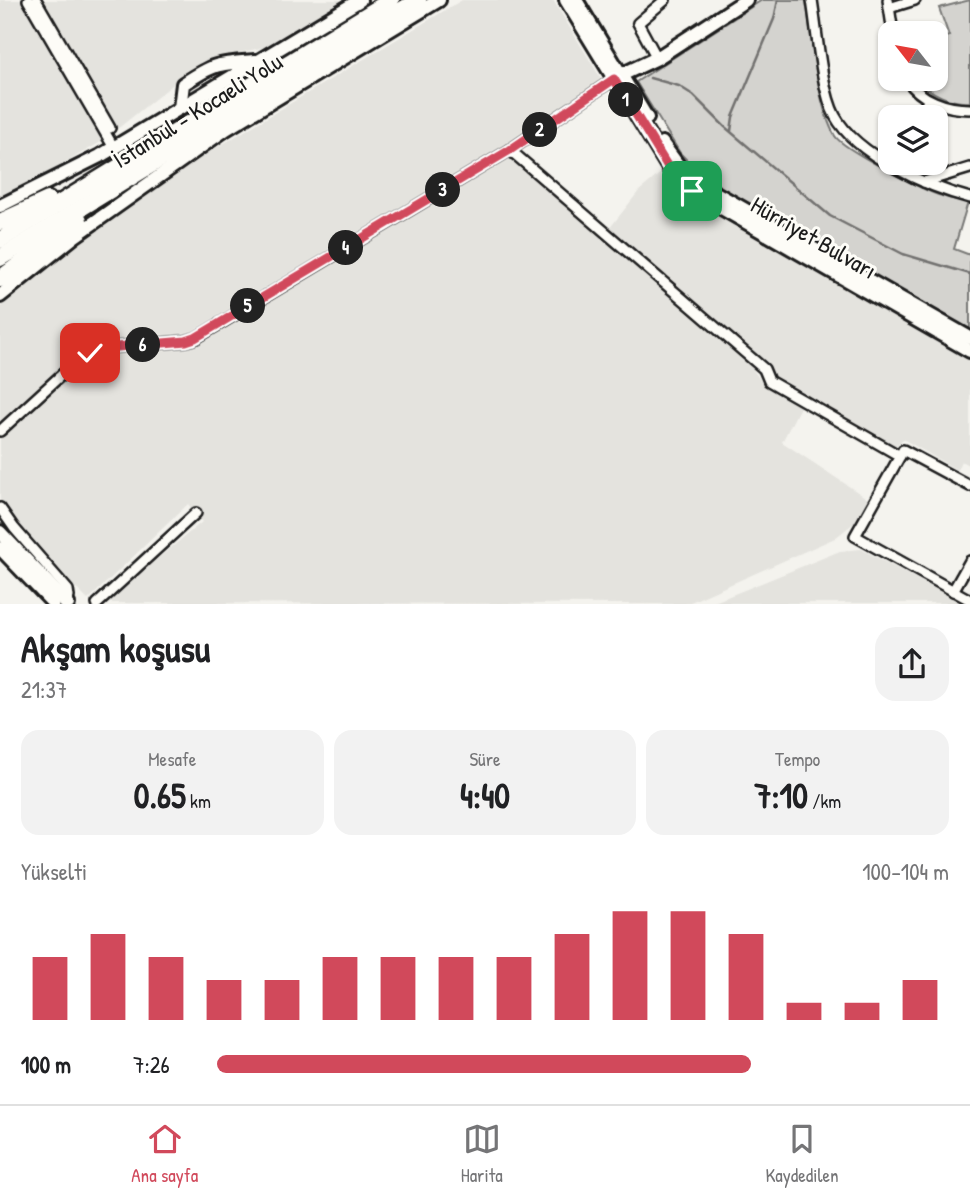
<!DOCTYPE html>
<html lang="tr">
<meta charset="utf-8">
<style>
:root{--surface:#fff;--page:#f2f2f2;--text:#202124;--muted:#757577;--line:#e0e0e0;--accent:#d1495b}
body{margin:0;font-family:"Patrick Hand",sans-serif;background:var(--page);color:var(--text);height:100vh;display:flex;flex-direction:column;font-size:26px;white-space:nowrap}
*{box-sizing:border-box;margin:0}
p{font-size:23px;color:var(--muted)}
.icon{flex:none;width:38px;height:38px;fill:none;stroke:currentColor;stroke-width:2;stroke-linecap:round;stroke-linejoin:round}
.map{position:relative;height:604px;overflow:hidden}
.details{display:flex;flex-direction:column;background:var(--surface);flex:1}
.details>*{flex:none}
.needle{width:46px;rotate:301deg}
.buttons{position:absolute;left:878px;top:21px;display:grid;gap:14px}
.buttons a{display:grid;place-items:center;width:70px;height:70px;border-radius:14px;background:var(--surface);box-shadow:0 2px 5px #0004;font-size:35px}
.pin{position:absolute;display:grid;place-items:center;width:60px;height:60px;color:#fff;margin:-30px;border-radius:14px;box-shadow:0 4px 10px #0006}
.km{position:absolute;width:35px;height:35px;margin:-18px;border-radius:50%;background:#222;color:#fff;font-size:19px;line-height:35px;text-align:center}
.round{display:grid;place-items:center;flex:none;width:74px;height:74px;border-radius:21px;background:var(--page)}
.head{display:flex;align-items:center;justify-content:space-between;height:119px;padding:0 21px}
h1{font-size:38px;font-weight:700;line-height:52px}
.stats{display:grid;grid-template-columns:repeat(3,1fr);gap:10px;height:119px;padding:7px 21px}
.stats div{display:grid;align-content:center;border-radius:18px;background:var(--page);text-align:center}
.stats b{font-size:35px;font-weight:700}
.stats small{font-size:19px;font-weight:400}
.stats p{font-size:19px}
.chart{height:196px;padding:14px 21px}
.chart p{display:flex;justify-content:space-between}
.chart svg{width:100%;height:126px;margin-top:7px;stroke:var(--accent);stroke-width:6}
ul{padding:0 21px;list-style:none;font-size:23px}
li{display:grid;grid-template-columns:112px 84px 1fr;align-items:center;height:52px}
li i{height:18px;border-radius:9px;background:var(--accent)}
.dock{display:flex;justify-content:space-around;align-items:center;height:98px;border-top:2px solid var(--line);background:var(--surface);font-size:19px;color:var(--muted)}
.dock a{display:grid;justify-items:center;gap:4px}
.dock .current{color:var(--accent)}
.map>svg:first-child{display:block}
.built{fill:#e4e3de}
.green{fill:#d4d3cf;stroke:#787876;stroke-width:2}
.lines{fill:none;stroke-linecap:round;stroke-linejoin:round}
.stream{stroke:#72716f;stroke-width:2.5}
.street-casing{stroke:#1c1c1c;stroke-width:14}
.secondary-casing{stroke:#1c1c1c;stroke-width:18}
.highway-casing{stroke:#1c1c1c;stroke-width:21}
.street{stroke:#fdfcf7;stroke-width:9}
.secondary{stroke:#fdfcf7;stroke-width:12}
.highway{stroke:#fdfcf7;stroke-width:16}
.route-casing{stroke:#fff;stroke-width:14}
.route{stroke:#d1495b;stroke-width:9}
.labels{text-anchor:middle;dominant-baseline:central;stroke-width:6;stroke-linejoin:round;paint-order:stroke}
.street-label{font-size:24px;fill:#1c1c1c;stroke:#fdfcf7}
</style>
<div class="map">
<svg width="970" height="604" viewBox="0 0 970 604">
<rect width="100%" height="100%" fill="#f4f3ee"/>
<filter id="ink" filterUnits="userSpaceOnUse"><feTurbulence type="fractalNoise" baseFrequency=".0143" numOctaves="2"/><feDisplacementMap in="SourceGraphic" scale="14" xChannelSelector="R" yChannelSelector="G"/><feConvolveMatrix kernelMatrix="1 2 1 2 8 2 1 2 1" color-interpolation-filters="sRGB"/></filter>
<g filter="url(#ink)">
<!-- built -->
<g class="built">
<polygon points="0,0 349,0 277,44 214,59 181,78 101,142 0,200"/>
<polygon points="462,0 553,0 605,85 510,150 512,158 749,364 763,384 800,407 782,442 868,499 854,523 835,538 686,604 104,603 202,522 188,504 88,600 0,513 0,308 10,296 79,240 153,186"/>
<polygon points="662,172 676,188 698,205 970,360 970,466 961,461 957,470 903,439 893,448 773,378 771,370 673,281 609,229 639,191"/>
<polygon points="861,549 962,603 712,603 840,551"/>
</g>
<!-- green -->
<g class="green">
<path d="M762 0H806C812 37 817 106 835 136 843 149 924 191 942 196 950 199 959 200 968 202L954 249 970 255V331L706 180 680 153 636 82Z"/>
<path d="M970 0V102C951 104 930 93 917 79H936V39L949 36 939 8Z"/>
</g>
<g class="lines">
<!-- stream -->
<g class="stream">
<polyline points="650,78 679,86 693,95 725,127 830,216 903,254 970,274"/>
<polyline points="731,131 733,117 774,19 778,0"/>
</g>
<!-- street casing -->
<g class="street-casing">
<g id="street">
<polyline points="28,0 114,148"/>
<polyline points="36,0 110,128"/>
<path d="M812 0C817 31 821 89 835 116 857 156 928 187 970 198"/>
<polyline points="888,0 893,33"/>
<polyline points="889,8 915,0"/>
<polyline points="657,58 638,23 665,0"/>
<path d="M907 79C920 100 946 109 970 109"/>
<polyline points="918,117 929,100"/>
<polyline points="510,150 764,369 769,381 900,456 855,536 970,600"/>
<polyline points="924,182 970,168"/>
<polyline points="0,431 80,358 105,348 186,341 196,338 510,150 614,79"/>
<polyline points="900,456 903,450 970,486"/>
<polyline points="0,508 14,528 68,590 69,597 64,604"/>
<polyline points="953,591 970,561"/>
<polyline points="97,604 196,513"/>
</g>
</g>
<!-- secondary casing -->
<g class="secondary-casing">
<g id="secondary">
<polyline points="566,0 673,175 692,191 970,351"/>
<polyline points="576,0 647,118"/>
<polyline points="617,77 657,58 746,0"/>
<path d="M180 108 183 84C215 63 217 64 255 61"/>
<polyline points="662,143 680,168 700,184 970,338"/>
<polyline points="0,206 100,156 360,0"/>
<polyline points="0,296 75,236 226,129 439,0"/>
<polyline points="0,532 68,604"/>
<polyline points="0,548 54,604"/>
</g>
</g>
<!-- highway casing -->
<g class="highway-casing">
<g id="highway">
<polyline points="0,222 48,200"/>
<polyline points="0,240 391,0"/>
<polyline points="0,258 418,0"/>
<polyline points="0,279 79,220"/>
</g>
</g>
<!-- street -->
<use href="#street" class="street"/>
<!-- secondary -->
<use href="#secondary" class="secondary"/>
<!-- highway -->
<use href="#highway" class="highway"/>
</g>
</g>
<g class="lines" filter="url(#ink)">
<!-- route casing -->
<g class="route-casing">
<polyline id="route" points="90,353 105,348 186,341 195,338 510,150 614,79 673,175 692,191"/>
</g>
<!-- route -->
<use href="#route" class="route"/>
</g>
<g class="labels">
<!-- street labels -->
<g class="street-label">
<text transform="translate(197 110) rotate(-32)">İstanbul - Kocaeli Yolu</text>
<text transform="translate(814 237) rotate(30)">Hürriyet Bulvarı</text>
</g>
</g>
</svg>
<div class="buttons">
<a><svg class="needle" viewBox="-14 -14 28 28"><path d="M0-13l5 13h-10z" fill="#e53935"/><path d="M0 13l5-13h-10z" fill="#757577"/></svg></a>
<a><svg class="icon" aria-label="layers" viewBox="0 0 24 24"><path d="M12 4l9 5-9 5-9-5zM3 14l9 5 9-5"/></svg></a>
</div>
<div class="pin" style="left:692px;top:191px;background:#1e9e55"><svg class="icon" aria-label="arrive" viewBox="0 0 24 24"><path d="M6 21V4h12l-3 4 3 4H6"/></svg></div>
<div class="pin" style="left:90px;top:353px;background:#d93025"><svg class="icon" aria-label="check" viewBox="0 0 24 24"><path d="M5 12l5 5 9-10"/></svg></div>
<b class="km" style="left:626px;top:100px">1</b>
<b class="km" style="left:540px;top:130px">2</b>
<b class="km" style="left:443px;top:190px">3</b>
<b class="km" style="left:346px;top:248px">4</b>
<b class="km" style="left:248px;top:306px">5</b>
<b class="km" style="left:143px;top:345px">6</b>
</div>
<section class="details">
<div class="head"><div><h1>Akşam koşusu</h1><p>21:37</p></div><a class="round"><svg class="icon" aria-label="share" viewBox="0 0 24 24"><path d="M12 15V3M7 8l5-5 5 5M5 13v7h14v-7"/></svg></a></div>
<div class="stats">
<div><p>Mesafe</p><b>0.65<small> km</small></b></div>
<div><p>Süre</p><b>4:40</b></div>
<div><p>Tempo</p><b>7:10<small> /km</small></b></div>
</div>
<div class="chart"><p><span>Yükselti</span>100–104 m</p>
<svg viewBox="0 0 160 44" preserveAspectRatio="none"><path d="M5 44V22M15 44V14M25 44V22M35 44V30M45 44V30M55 44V22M65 44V22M75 44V22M85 44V22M95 44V14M105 44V6M115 44V6M125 44V14M135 44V38M145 44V38M155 44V30"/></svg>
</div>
<ul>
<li><b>100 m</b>7:26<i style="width:73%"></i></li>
</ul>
</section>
<nav class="dock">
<a class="current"><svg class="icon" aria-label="home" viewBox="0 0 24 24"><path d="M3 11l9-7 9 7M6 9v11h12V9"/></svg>Ana sayfa</a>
<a><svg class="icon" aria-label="map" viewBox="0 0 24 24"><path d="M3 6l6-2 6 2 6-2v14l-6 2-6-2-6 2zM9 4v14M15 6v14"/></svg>Harita</a>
<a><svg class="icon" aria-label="saved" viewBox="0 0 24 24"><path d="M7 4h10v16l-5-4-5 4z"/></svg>Kaydedilen</a>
</nav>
